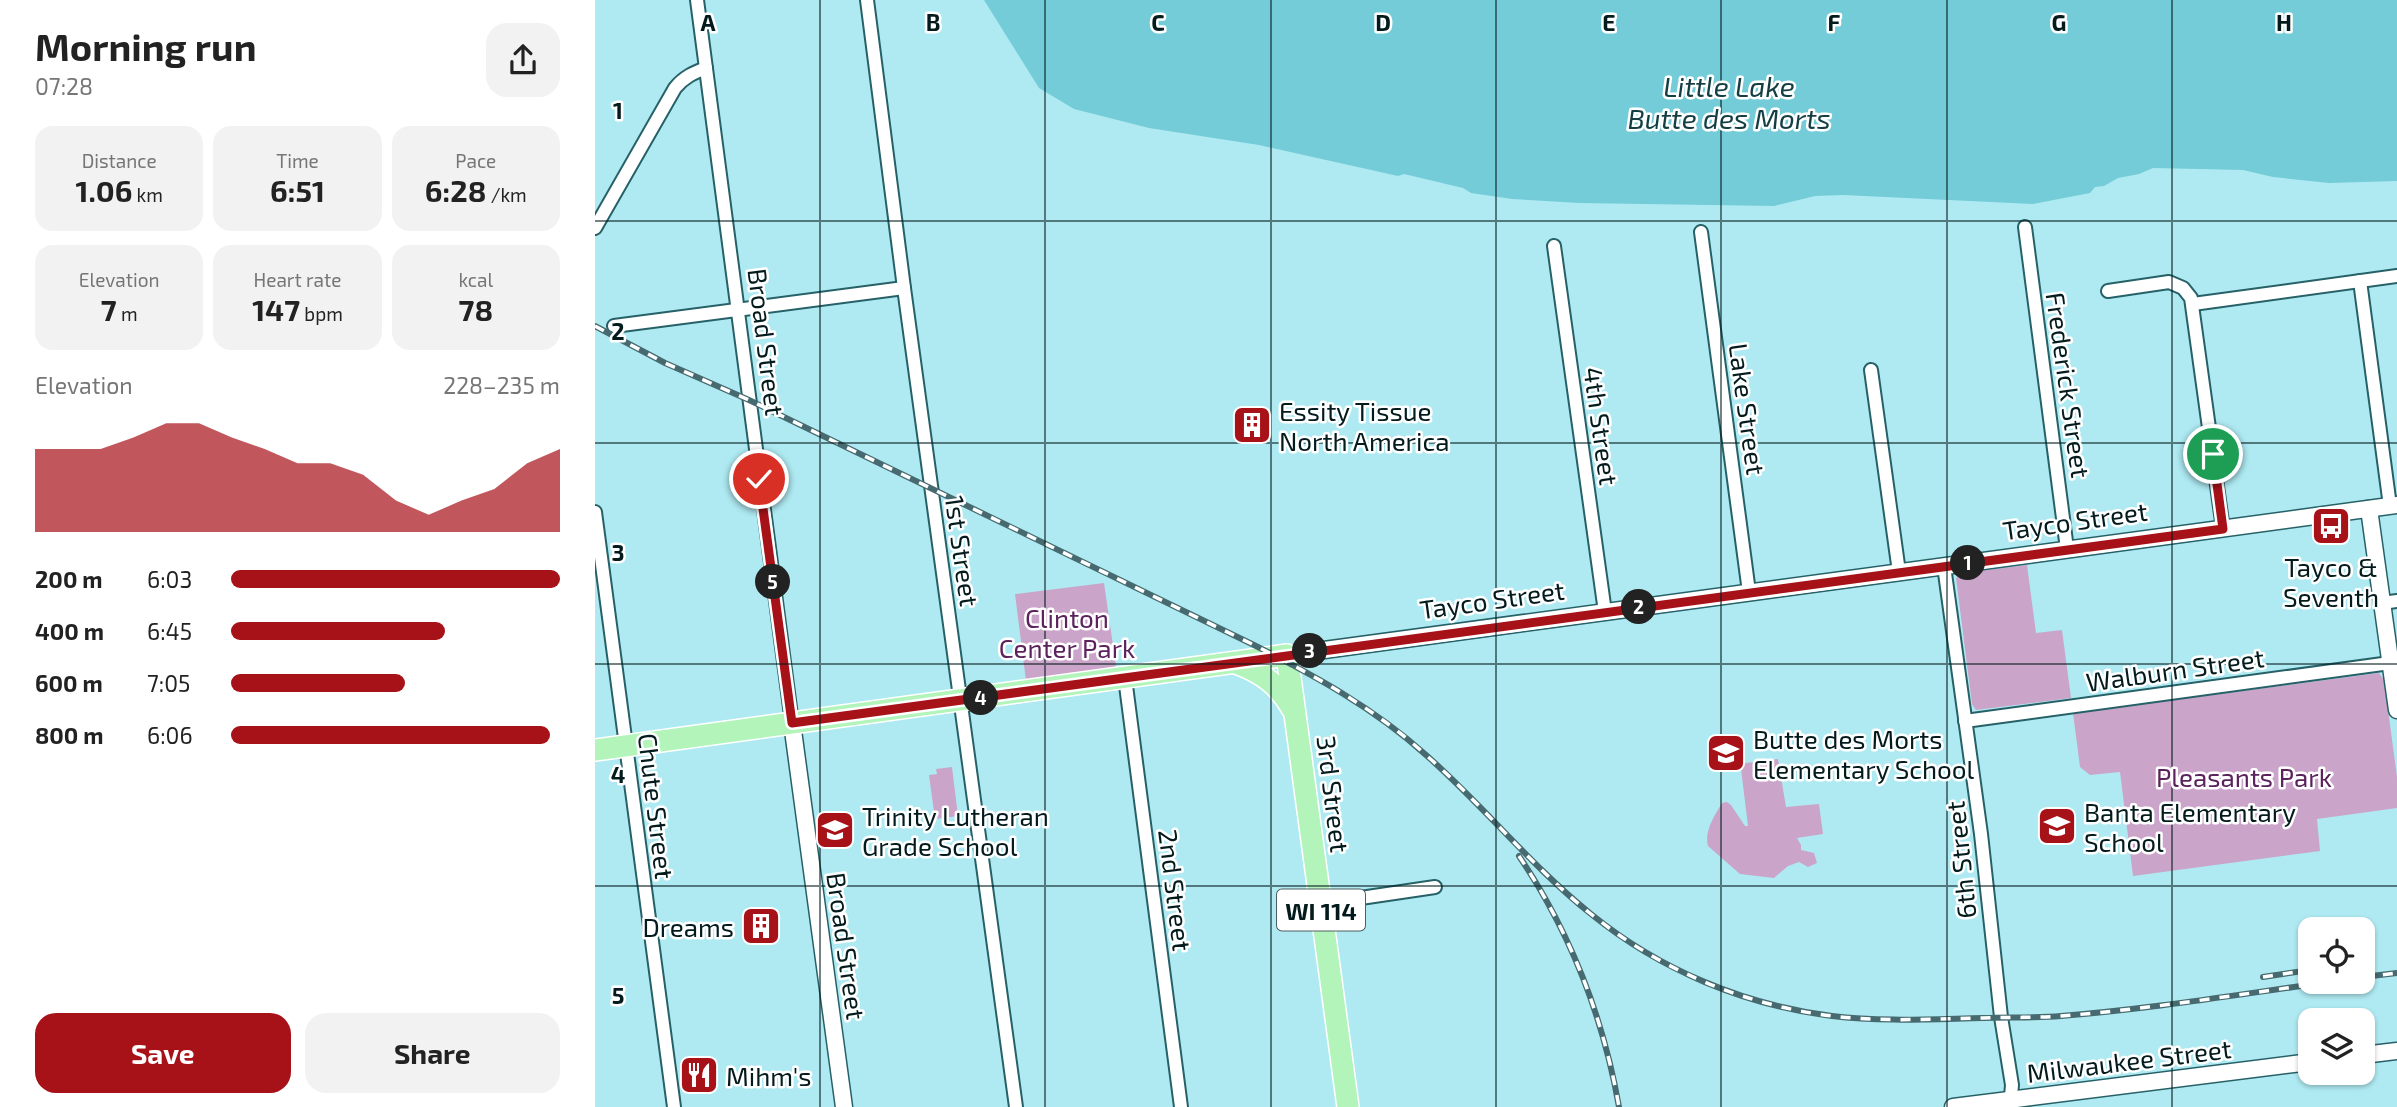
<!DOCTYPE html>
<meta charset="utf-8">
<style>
:root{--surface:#fff;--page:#f2f2f2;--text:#222;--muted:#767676;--accent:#a71118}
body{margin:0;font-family:"Exo 2",sans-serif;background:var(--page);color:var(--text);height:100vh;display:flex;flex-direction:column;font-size:26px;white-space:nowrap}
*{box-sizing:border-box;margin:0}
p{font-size:23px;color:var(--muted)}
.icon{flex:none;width:38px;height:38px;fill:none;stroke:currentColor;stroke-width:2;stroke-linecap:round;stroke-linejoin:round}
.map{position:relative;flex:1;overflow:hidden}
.panel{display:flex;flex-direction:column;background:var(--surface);width:595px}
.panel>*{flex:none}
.fabs{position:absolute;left:1703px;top:917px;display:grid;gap:14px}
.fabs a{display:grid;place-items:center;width:77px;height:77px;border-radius:14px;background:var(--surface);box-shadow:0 2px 5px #0004;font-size:35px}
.pin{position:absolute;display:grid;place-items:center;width:60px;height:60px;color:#fff;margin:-30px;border:4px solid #fff;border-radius:50%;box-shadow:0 2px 7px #0007}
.km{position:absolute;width:35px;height:35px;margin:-18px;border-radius:50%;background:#222;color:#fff;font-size:19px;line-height:35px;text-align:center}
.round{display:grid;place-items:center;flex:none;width:74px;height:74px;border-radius:21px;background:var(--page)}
.summary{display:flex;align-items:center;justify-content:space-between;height:119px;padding:0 35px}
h1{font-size:38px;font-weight:700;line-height:52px}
.metrics{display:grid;grid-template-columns:repeat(3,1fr);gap:10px;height:119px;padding:7px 35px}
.metrics div{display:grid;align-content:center;border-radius:18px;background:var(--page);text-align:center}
.metrics b{font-size:30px;font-weight:700}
.metrics small{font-size:19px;font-weight:400}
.metrics p{font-size:19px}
.chart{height:196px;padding:14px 35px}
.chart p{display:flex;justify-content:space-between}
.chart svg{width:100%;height:126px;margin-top:7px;fill:var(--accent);opacity:.7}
.button{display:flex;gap:14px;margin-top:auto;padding:14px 35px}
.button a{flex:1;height:80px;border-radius:21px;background:var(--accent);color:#fff;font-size:28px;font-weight:700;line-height:80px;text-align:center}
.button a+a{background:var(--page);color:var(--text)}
ul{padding:0 35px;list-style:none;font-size:23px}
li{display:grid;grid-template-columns:112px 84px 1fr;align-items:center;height:52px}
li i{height:18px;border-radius:9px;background:var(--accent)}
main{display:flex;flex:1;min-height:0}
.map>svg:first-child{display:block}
.green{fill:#cba4ca}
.water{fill:#74ccd8}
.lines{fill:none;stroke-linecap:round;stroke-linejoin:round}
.minor-casing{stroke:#276168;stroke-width:16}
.tertiary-casing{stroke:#276168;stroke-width:19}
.primary-casing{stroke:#fff;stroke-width:24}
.minor{stroke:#fff;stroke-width:12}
.tertiary{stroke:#fff;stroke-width:16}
.primary{stroke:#b3f4bb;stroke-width:21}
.rail-casing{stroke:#466a6f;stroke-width:6}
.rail{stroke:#fff;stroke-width:3.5;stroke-dasharray:10;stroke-linecap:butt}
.route-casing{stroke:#fff;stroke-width:14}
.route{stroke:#a71118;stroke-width:9}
.grid{fill:none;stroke:#041b1e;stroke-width:2;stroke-opacity:0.55}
.labels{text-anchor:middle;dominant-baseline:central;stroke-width:5;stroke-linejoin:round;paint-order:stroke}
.shield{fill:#fff;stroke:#4f5f62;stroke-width:2}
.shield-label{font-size:24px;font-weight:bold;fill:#041b1e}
.street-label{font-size:26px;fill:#041b1e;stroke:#fff}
.poi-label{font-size:26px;fill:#041b1e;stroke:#fff;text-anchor:start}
.park-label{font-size:26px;fill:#5c225d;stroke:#fff}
.water-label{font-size:28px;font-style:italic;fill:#143e43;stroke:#fff}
.grid-label{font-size:23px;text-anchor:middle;font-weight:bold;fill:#041b1e;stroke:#fff;stroke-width:5;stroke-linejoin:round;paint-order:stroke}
</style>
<main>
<section class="panel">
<div class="summary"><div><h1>Morning run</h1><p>07:28</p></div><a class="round"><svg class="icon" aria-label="share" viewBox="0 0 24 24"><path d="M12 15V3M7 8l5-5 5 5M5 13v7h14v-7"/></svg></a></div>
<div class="metrics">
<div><p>Distance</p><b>1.06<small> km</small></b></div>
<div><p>Time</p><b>6:51</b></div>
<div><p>Pace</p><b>6:28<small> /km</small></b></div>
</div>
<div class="metrics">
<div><p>Elevation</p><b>7<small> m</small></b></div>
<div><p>Heart rate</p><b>147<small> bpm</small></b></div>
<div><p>kcal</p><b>78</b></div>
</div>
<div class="chart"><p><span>Elevation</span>228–235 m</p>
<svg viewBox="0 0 160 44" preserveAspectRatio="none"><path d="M0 44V15L10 15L20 15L30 11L40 6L50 6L60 11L70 15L80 20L90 20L100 24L110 33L120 38L130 33L140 29L150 20L160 15V44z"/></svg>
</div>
<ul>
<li><b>200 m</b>6:03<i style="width:100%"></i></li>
<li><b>400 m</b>6:45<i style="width:65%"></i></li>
<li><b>600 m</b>7:05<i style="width:53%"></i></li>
<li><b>800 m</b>6:06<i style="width:97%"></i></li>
</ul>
<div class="button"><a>Save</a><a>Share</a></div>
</section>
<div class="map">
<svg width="1802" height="1107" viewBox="0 0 1802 1107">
<rect width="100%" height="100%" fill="#afeaf2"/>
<!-- green -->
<g class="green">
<polygon points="1432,565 1441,633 1467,630 1476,698 1381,710 1377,704 1361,578 1369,573"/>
<polygon points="509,583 521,666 518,668 431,681 420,594"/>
<polygon points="1784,673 1789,680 1802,777 1802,808 1722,819 1725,851 1538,876 1525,772 1495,775 1485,767 1478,713"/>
<path d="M1183 759 1191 807 1224 804 1228 834 1202 838 1206 845V850L1219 853 1222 863 1213 867 1204 862 1193 866 1179 878 1145 874 1113 846C1109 832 1119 816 1127 803L1132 802 1136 805 1150 826H1153L1146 769 1143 764Z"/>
<polygon points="357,767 363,816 340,819 334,775 342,774 341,769"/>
</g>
<!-- water -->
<polygon class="water" points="389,0 1802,0 1802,181 1734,183 1678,177 1648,170 1558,168 1544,174 1523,178 1509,186 1500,187 1495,193 1438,204 1248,195 1220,196 1179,206 984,203 917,199 876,193 868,188 809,174 803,176 664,145 554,128 479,109 444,88"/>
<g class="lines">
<!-- minor casing -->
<g class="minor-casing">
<g id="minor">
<polyline points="102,0 197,723"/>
<polyline points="272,0 309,288 421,1107"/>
<polyline points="1430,227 1472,549"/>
<path d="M0 228 80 88C89 77 98 73 111 68"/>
<polyline points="1106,232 1154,592"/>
<polyline points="959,246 1010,612"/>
<polyline points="1765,281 1795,506"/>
<polyline points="1513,291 1574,282 1588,288 1596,298 1628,529"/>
<polyline points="1598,304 1802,276"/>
<polyline points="19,326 309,288"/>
<polyline points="1276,370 1304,572"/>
<polyline points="0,512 79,1107"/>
<polyline points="1349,566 1386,834 1406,1017 1417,1085 1415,1107"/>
<polyline points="1787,603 1802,601"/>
<polyline points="530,678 586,1107"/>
<polyline points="1370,721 1795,663"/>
<polyline points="725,904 840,887"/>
</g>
</g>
<!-- tertiary casing -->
<g class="tertiary-casing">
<g id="tertiary">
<polyline points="1774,509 1802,710"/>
<polyline points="692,655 1802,505"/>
<polyline points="197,723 249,1107"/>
<polyline points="1768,1055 1802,1051"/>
<polyline points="1358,1107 1715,1062"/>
</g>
</g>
<!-- primary casing -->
<g class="primary-casing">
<g id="primary">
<path d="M641 663C668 673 684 685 698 710"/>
<polyline points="0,750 692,655 753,1107"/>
</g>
</g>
<!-- minor -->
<use href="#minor" class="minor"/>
<!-- tertiary -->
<use href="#tertiary" class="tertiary"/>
<!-- primary -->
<use href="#primary" class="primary"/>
<!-- rail casing -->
<g class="rail-casing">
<g id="rail">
<path d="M0 326 70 363 154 400 659 645C720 676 779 708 831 755 888 805 936 866 996 914 1065 970 1149 1005 1237 1016 1287 1022 1338 1019 1388 1018 1414 1017 1440 1018 1466 1016 1556 1009 1646 994 1735 982"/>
<path d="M924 856C975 932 1008 1016 1024 1107"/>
<polyline points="1668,977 1715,970"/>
<polyline points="1768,977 1802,973"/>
</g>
</g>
<!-- rail -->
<use href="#rail" class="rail"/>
</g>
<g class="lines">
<!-- route casing -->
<g class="route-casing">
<polyline id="route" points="164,479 197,723 1628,529 1618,454"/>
</g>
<!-- route -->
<use href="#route" class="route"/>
</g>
<!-- grid -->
<path class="grid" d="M225 0V1107M450 0V1107M676 0V1107M901 0V1107M1126 0V1107M1352 0V1107M1577 0V1107M0 221H1802M0 443H1802M0 664H1802M0 886H1802"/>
<!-- icons -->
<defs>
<g id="building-square" transform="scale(2.0125)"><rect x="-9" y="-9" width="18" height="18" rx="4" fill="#a71118" stroke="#fff"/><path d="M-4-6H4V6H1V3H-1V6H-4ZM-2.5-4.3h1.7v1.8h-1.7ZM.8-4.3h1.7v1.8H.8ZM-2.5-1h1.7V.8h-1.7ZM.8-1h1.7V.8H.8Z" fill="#fff"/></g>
<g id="bus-square" transform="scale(2.0125)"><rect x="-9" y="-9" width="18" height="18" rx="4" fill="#a71118" stroke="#fff"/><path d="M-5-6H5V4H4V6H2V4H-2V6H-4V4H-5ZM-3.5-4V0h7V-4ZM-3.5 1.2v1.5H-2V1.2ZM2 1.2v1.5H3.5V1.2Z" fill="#fff"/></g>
<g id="school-square" transform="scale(2.0125)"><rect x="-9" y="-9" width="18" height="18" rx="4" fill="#a71118" stroke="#fff"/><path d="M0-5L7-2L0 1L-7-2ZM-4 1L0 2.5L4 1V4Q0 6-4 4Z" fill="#fff"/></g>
<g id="restaurant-square" transform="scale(2.0125)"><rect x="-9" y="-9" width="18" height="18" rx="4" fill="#a71118" stroke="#fff"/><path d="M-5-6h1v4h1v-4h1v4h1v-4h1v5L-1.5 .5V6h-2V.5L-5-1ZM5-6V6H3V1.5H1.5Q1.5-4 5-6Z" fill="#fff"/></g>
</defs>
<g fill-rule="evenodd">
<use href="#building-square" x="657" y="425"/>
<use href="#bus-square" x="1736" y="526"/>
<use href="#school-square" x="1131" y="753"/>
<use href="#school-square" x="1462" y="826"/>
<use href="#school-square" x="240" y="830"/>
<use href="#building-square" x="166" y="926"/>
<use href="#restaurant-square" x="104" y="1075"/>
</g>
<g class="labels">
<!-- shield labels -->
<rect class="shield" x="682" y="889.5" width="88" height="41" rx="5"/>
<g class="shield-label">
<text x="726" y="910">WI 114</text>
</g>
<!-- street labels -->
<g class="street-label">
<text transform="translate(172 342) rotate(83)">Broad Street</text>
<text transform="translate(1474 385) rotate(82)">Frederick Street</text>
<text transform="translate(1153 409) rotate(82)">Lake Street</text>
<text transform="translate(1007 426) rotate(82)">4th Street</text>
<text transform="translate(1480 520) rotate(-8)">Tayco Street</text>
<text transform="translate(368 551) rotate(82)">1st Street</text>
<text transform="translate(897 599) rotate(-8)">Tayco Street</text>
<text transform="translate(1580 669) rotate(-8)">Walburn Street</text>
<text transform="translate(739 794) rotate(83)">3rd Street</text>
<text transform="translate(62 806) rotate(83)">Chute Street</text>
<text transform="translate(1365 860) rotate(-96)">6th Street</text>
<text transform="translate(581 890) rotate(83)">2nd Street</text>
<text transform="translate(252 946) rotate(82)">Broad Street</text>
<text transform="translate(1534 1060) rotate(-7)">Milwaukee Street</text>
</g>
<!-- poi labels -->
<g class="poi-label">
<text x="684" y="410">Essity Tissue<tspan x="684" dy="30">North America</tspan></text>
<text x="1736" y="566" text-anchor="middle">Tayco &amp;<tspan x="1736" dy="30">Seventh</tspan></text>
<text x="1158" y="738">Butte des Morts<tspan x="1158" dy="30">Elementary School</tspan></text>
<text x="1489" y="811">Banta Elementary<tspan x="1489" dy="30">School</tspan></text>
<text x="267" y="815">Trinity Lutheran<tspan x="267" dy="30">Grade School</tspan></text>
<text x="139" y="926" text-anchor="end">Dreams</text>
<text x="131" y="1075">Mihm's</text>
</g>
<!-- park labels -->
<g class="park-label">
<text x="472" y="617">Clinton<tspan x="472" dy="30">Center Park</tspan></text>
<text x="1649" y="776">Pleasants Park</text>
</g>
<!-- water labels -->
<g class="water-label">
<text x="1134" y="86">Little Lake<tspan x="1134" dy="32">Butte des Morts</tspan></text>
</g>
</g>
<g class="grid-label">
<text x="113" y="31">A</text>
<text x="338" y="31">B</text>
<text x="563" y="31">C</text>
<text x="788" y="31">D</text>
<text x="1014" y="31">E</text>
<text x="1239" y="31">F</text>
<text x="1464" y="31">G</text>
<text x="1689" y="31">H</text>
<text x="23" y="119">1</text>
<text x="23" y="340">2</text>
<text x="23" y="561">3</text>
<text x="23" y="783">4</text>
<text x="23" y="1004">5</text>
</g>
</svg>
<div class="fabs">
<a><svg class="icon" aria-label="locate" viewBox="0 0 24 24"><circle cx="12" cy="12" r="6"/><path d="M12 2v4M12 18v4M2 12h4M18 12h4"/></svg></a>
<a><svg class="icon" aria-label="layers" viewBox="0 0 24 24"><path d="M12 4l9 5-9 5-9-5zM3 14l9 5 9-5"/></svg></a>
</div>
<div class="pin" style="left:1618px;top:454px;background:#1e9e55"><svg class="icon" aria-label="arrive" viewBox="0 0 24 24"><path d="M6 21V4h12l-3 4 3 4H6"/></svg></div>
<div class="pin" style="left:164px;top:479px;background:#d93025"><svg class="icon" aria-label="check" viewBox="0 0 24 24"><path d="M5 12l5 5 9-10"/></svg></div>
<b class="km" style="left:1373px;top:563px">1</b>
<b class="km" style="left:1044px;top:607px">2</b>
<b class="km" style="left:715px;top:651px">3</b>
<b class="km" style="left:386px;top:698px">4</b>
<b class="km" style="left:178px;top:582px">5</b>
</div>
</main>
